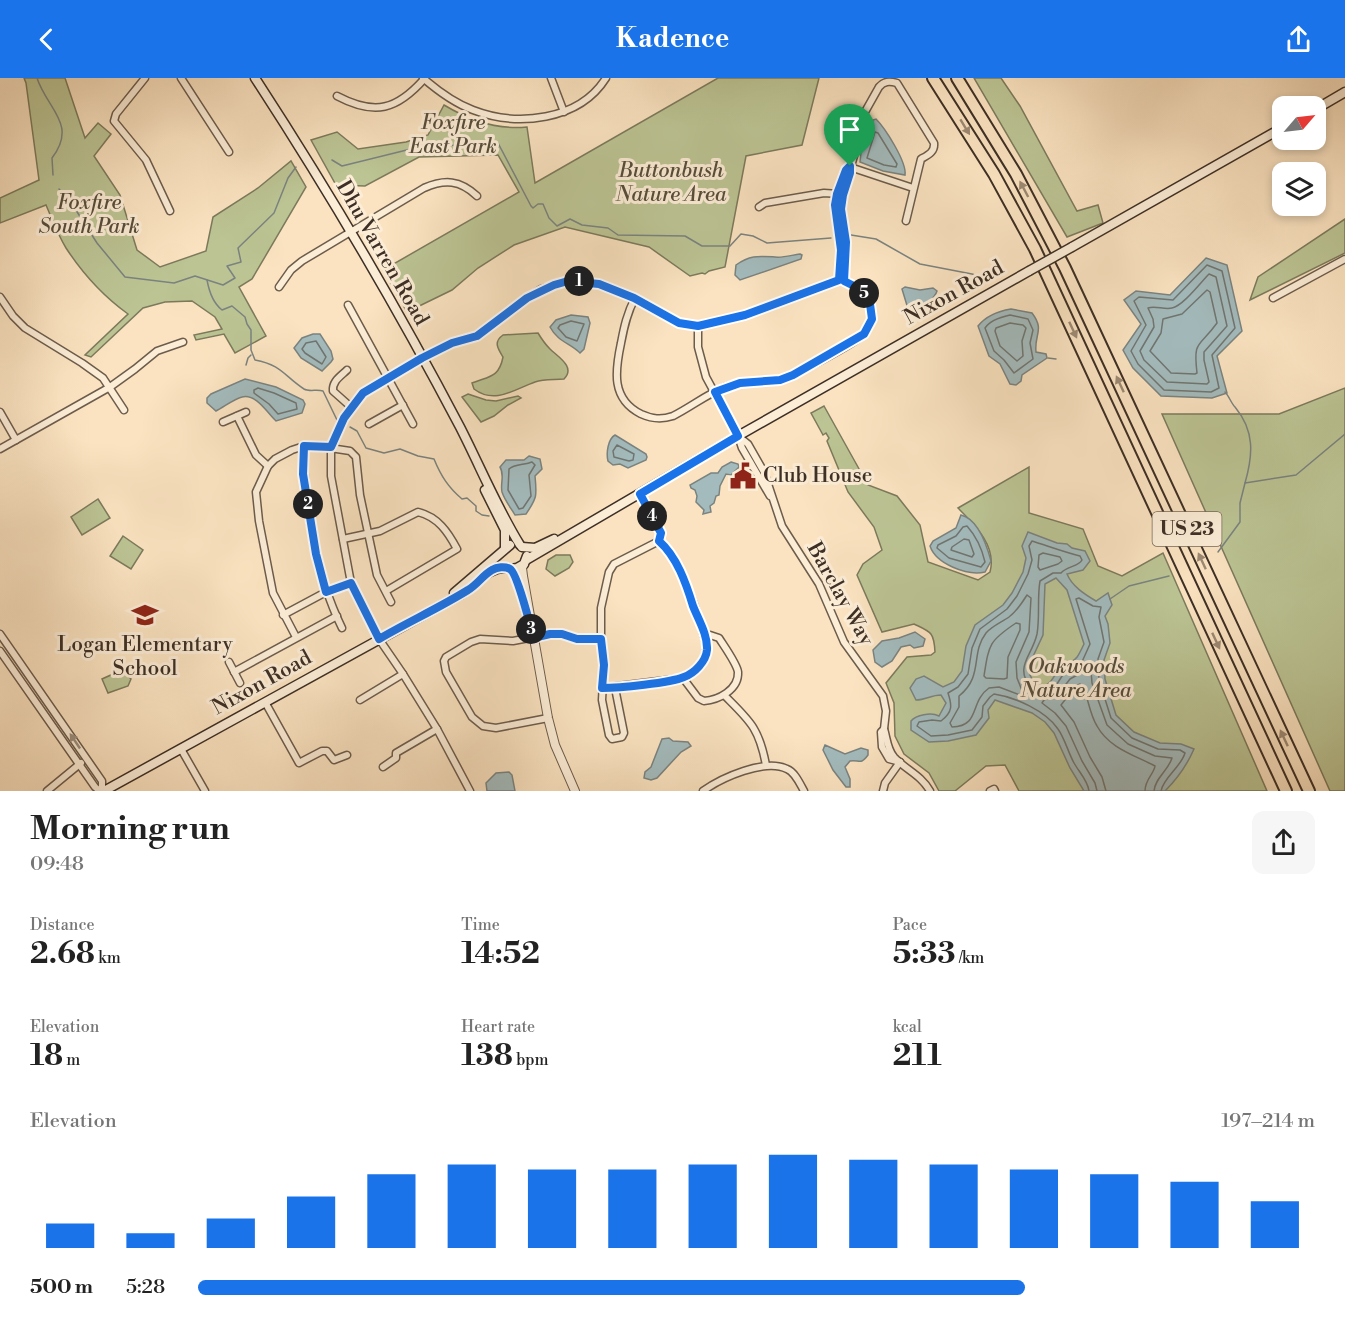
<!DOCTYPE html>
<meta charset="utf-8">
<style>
:root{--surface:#fff;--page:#f6f6f6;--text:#222;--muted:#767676;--accent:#1a73e8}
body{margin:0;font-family:"Libre Bodoni",serif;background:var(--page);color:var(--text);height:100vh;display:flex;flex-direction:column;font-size:22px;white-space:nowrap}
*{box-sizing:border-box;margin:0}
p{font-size:20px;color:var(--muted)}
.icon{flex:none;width:33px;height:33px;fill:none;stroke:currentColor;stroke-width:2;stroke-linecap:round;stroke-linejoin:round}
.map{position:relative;height:713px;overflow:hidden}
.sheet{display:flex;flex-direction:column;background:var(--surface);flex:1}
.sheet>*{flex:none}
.needle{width:39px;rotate:62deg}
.controls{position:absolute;left:1272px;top:18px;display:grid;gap:12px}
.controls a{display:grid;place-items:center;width:54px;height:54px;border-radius:12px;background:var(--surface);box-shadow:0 3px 9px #0003;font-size:30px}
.pin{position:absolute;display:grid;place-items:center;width:51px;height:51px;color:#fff;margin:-62px -26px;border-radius:50% 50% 50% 0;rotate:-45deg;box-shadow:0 0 6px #0007}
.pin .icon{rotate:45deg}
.km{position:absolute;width:30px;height:30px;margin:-15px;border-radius:50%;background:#222;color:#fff;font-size:16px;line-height:30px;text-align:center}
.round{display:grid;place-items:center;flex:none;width:63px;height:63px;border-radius:12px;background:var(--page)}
.headline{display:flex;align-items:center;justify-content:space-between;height:102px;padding:0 30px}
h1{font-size:33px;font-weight:800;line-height:45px}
.figures{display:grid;grid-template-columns:repeat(3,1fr);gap:9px;height:102px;padding:6px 30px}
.figures div{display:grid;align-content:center}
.figures b{font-size:30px;font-weight:800}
.figures small{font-size:16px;font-weight:400}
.figures p{font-size:16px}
.chart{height:168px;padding:12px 30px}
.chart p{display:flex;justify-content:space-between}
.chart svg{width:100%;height:108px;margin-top:6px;stroke:var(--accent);stroke-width:6}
ul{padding:0 30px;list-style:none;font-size:20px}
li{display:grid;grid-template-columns:96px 72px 1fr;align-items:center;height:45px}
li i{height:15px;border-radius:8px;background:var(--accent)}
header{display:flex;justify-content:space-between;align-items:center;height:78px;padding:0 30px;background:var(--accent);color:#fff;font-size:27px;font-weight:800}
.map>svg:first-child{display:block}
.green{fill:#bcc494;stroke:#7c7a5c;stroke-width:1.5}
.water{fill:#a3bbbd;stroke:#7a8380;stroke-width:1.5;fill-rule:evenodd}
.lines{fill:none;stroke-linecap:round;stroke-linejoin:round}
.shore{stroke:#707571;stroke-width:1.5}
.stream{stroke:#7a8380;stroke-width:1.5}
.minor-casing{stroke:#6c5c4c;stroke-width:9}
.tertiary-casing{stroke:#6c5c4c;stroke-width:10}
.secondary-casing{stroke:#3d2f25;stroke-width:11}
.motorway-casing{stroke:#3d2f25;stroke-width:14}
.minor{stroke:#fcedd7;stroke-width:6}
.tertiary{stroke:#fcedd7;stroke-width:8}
.secondary{stroke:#fcedd7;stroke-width:8}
.motorway{stroke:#fbe3c1;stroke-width:10}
.secondary-bridge-casing{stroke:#3d2f25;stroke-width:11;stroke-linecap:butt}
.secondary-bridge{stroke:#fcedd7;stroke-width:8}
.oneway{fill:#9c8973}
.oneway2{fill:#9c8e7e}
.route-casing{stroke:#fff;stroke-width:12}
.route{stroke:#1a73e8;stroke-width:8}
.labels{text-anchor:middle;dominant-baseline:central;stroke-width:6;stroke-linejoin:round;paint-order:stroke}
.shield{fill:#fcedd7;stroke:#76685a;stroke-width:1.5}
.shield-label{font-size:20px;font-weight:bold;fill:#3d2f25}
.park-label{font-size:21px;font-style:italic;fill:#564d3b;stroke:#fcedd7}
.street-label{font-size:21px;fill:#3d2f25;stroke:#fcedd7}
.poi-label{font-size:21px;fill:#3d2f25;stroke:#fcedd7;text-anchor:start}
</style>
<header><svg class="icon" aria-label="back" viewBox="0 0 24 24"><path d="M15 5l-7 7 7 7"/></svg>Kadence<svg class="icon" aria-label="share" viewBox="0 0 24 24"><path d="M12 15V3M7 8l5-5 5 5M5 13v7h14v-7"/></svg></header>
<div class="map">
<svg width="1345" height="713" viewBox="0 0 1345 713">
<rect width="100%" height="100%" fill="#fbe3c1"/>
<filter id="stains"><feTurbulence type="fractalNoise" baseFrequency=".00333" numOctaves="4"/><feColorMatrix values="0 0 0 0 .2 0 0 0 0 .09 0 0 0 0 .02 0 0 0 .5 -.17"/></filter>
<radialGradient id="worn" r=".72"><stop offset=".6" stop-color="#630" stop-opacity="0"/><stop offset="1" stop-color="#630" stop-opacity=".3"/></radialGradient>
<!-- green -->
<g class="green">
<path d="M24 0H65L85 60 98 45 111 56 94 78 120 117 137 172 160 189 206 173 213 139 258 110 291 83 306 109 252 201 239 209 266 258 235 275 224 256 196 262 194 257 222 251 215 239 192 223 165 224 143 230 91 279 85 277 128 236C103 218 83 196 66 170 58 157 52 141 46 127L0 145V120L39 102 26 5Z"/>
<path d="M718 0H819L802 67 746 78 725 189 709 193 705 196 702 195 690 198 649 169 565 149 514 167 478 190 452 212 407 234 383 192 519 114 498 77 419 79 365 108 336 107 311 62 337 54 358 71 406 64 428 57 444 27C469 42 498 52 527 49L535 105Z"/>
<polygon points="974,0 1001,0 1020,28 1077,133 1098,127 1103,145 1067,159"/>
<polygon points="1345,141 1345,175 1250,222 1258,199"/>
<path d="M538 255C541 260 545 266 550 271 558 279 576 289 564 301 554 302 544 301 535 304 515 311 495 327 474 311L472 305C489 298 499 300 503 279 498 271 493 264 503 257Z"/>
<polygon points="1345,310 1345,713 1330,713 1162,336 1279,336"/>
<polygon points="468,316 486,322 496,323 518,318 521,320 508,327 494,338 481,344 462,319"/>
<path d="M824 328 868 407 897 418 920 447 928 484 978 502 990 494C997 468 975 447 958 430L1029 389V435L1083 451 1098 488 1122 498 1163 475 1267 713H1019L1005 687 986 688 955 713H939L929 695 904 676 895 658 894 625 886 605 907 579 931 577 935 574C934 554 931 554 914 546L882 554 857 497 863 486 882 472 874 449 848 414 827 363 829 360 826 355 823 357 811 335Z"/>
<polygon points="98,421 110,440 82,457 71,439"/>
<polygon points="123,458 143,472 131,491 110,478"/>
<polygon points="556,477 570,477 573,484 569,490 555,498 546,491 548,482"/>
<polygon points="122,592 131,601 128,608 108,615 102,601"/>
</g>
<!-- water -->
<g class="water">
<path d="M876 41C885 50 907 84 905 97L883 93 860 84 861 75 873 42Z"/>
<path d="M800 176 802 177 801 181 740 202 735 197 736 187C750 177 758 178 775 179 783 180 792 177 800 176Z"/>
<polygon points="1206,180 1227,187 1242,253 1217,278 1227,315 1212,320 1161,318 1133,290 1123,272 1141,246 1124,222 1136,213 1170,217"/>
<path d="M905 209 920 212 933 210 937 213C934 223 919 230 909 234L902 211Z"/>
<path d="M1011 231 1032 235C1045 252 1034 256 1036 274L1046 276 1047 280 1022 297 1021 303 1016 307 1010 306 1000 286 989 278 978 248C986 238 999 233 1011 231Z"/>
<path d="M571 237 588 239 590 245 584 271 580 275C570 265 558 264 550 249L556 242Z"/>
<polygon points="313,256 320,256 331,273 333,281 331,284 322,293 301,280 294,270 302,260"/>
<path d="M245 301 276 309 303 322 305 326 302 335 276 343C268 336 256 315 242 319 234 321 224 329 216 333L207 325V320L211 316Z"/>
<path d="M615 357 646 376 647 379 646 382 628 390 620 386 613 387 608 383C606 375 608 361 615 357Z"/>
<path d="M529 378 540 381 542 391 535 398C537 418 537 420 526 436L515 437C511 430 505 423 502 414 500 405 505 397 500 389L506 382H524Z"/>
<polygon points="731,384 738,386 739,389 731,397 726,396 720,408 719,417 716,418 714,425 710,428 711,434 703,436 704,432 696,424 697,418 695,412 691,410 690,407 711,395 718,395 722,389"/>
<path d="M961 437C978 441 987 468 991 483L985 494C967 498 936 486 930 468L933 463 956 450Z"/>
<path d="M1028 454 1057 465 1067 466 1072 470 1085 473 1090 483 1083 492 1067 496C1072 508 1084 516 1096 523L1108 515 1112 527 1105 538 1108 546 1110 565 1104 582 1105 601 1116 637 1134 654 1160 665 1181 666 1194 671C1187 687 1177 701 1165 713H1084L1070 690 1054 655 1045 644 1032 635 995 622 988 632 989 640 976 657 948 663 929 664 911 652V643C916 637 931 634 939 638L946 625 941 617C931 617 926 622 916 622L910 610 916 601 924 598 943 609 954 604 962 593 966 568 975 547 1003 527 1012 515 1023 494 1026 480 1022 468ZM1056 500 1067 512 1084 566C1075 585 1077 579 1062 590 1050 598 1055 609 1036 608L1030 597V585L1043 557 1045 506Z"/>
<polygon points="915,554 925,561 923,568 914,570 910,567 901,569 892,583 882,589 875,584 873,572 882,563 899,560"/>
<polygon points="669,660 673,663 688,664 691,668 681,674 657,700 651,702 644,700 645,694 651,689 662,661"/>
<path d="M825 667 845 676 861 670 868 672V677C860 688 859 681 850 683L845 689 850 701V709H846L833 692 823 672Z"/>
<polygon points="509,694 512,697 515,713 487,713 486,705 496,695"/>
</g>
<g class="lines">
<!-- shore -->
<g class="shore">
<polygon points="875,54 878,55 897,86 896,89 884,87 867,80"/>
<polygon points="1207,187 1222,193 1235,250 1212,277 1219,310 1211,314 1164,312 1138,286 1131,273 1146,247 1134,223 1139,219 1173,222"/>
<path d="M1209 196 1216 199 1227 248 1204 274V282L1209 304 1207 306 1167 304 1144 282 1140 273 1154 249 1153 241 1148 230C1155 227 1164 232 1172 230 1183 228 1201 204 1209 196Z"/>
<path d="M1207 212 1210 214 1217 245C1199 270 1193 261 1197 295L1195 296 1171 295 1150 273 1161 255 1163 241 1182 236Z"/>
<path d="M1010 237 1028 241 1033 252 1030 265 1033 281 1014 295 1004 282 994 273 985 250C990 242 1001 239 1010 237Z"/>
<polygon points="571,243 584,246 577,263 566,259 558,250 560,247"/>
<polygon points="1010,245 1023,247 1026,250 1022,263 1023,278 1017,283 1000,268 995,253 996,250"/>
<polygon points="316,263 326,279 322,286 305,275 302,271 306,265"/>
<polygon points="258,310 274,315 296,325 297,331 278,336 269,326 254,315 254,312"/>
<polygon points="617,367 634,376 633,382 629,383 614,379 613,373"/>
<path d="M532 384 535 387 529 397 531 418 523 430 519 431 508 412 509 391C514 386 525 387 532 384Z"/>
<path d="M967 448C976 458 982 471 985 484L981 489 949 480 937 470 938 467 956 458 963 449Z"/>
<polygon points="964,461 969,462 974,476 972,479 951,472 952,469"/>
<polygon points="1043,475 1060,479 1062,483 1058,486 1040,492 1038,489 1039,477"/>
<path d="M1027 517 1031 520 1029 554 1016 584 1017 600 1023 615 1020 617 999 609 989 610C969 624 981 648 952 649L950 645 959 629V618C984 598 970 576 986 555 992 548 1002 544 1009 539 1017 533 1022 525 1027 517Z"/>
<path d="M1016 545 1020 546V552L1008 579 1007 600 1004 601 986 600 984 598C989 566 989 563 1016 545Z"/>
<path d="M1089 713C1088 703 1079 694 1074 685 1068 674 1065 661 1058 651 1046 633 1015 619 994 616L990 619 983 628 982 639 972 652 948 657 931 658 917 648 919 644 932 642 941 643C953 634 952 627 948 615L958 609 968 596 972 570 980 551 1007 531 1017 518 1028 496 1032 482 1029 468 1032 463C1048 468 1064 474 1080 478L1082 482C1078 489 1067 488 1061 495H1053L1040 503C1037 520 1040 539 1037 556 1032 579 1013 588 1032 612L1046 614 1055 609 1064 595 1081 586 1090 566 1076 521 1079 520 1093 528 1101 529 1099 539 1104 564 1098 581 1099 602 1111 640 1132 660 1158 671 1180 672 1185 675C1181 689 1163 700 1161 713"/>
<path d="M1097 713 1095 705 1082 683 1066 648 1055 635 1042 625 1044 622 1059 615 1070 601 1088 591 1091 593 1092 605 1107 647 1128 666 1155 678 1172 680C1168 693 1155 700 1154 713"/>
<path d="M1106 713 1102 699 1090 679 1074 644 1061 627 1076 608 1080 606 1083 608C1088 620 1090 637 1097 648 1109 670 1134 677 1155 688 1154 696 1145 701 1145 713"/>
</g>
<!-- stream -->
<g class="stream">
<path d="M37 0C47 31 78 46 52 80L53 97"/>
<polyline points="332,82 342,88 431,66 466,68 498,65 531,128 533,130 538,126 543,126 549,140 557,148 570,141 582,147 608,150 618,157 685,158 702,168 730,168 741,156 753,158 767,165 831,160"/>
<polyline points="59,111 72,126 97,165 125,199 174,205 195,198 223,207 235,200 227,188 241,184 238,170 274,135 288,100 296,89"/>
<polyline points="851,157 876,161 920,186 972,196 984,200"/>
<path d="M207 202C209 213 213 225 222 232L232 228 245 239 247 246 251 252V272L255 282C282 287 284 298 304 311 309 314 317 311 323 313L337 342"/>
<polyline points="1048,280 1056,281"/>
<polyline points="246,287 248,280 251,277"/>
<path d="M1225 314C1229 318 1231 325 1235 329 1255 353 1253 377 1245 405L1296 397 1345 356"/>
<path d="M350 349 357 353 366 370 384 375 400 371 418 378 434 381C441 398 448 409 462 421L467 420 476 428V433L482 437 489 438"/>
<polyline points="1218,474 1240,444 1240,425 1245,405"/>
<polyline points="1110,521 1129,508 1169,498"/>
</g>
<!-- minor casing -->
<g class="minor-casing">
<g id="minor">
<polyline points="145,0 116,36 114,43 146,82 170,133"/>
<polyline points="181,0 229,74"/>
<path d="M423 0C438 13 454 25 473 32 517 49 579 43 606 0"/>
<polyline points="551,0 564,34"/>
<path d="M337 18C375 38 397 32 425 0"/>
<polyline points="850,89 913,110"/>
<polyline points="759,129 765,125 824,115 839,116"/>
<polyline points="839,202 841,172 835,127 837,115 846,92 850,89"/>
<path d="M844 203 846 164 841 131 843 117 857 67 861 41 879 9C884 3 889 3 897 5L934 65C935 74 928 77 921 81L906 143"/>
<path d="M279 209 291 192 302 183 424 110C445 101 460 102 477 118"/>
<polyline points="0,219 13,238 25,250 82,285 103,300 124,332"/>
<polyline points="1273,220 1345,181"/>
<polyline points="348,227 413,346"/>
<polyline points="698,248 698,269 706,299 738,358 742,370 770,418"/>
<path d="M347 292C341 298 332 303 333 313L351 329"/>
<polyline points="0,334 16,362"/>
<polyline points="237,338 256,377 268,388"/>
<polyline points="223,344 246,334"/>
<polyline points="369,346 403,327"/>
<polyline points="738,358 748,366 764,394 782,448 819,506 844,564 883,618 886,633 884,651 881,654 882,669 889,681 900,684"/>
<path d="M304 368C303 426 316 497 342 550"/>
<polyline points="0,371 110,309 135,291 157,273 183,264"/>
<path d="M640 415 661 455 659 463C681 482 698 536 706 565 708 582 697 592 683 600"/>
<path d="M343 461 380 453 418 434C438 439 448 454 457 471L386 513"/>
<polyline points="283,537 326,514 351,505"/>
<polyline points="0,556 102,703 102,713"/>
<polyline points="296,559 273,515 259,443 256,414 268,388 275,381 292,372 304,368 317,368 350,373 356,379 360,417 377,497 391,524"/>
<polyline points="0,573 95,709 100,713"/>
<polyline points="229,584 240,605"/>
<polyline points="234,594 337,538"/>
<path d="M602 610 683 600 698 620 704 623C718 622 739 612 738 594 737 586 724 568 719 560L710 557 704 558"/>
<polyline points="615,610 624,655 622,659 612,661 609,657 602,622 604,587 601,561 601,530 609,494 614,486 659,463"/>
<path d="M725 618C750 643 759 650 766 687"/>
<polyline points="360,622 403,596"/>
<polyline points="265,624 299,685 322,673 327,673 334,682 347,677"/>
<polyline points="548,640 496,650 483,648 472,639 446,594 444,583 446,579 471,564 480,561 513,563 550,556 562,556 577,561 601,561"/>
<path d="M884 651C887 660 887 671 894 679 906 692 921 697 930 713"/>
<polyline points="181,671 205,713"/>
<polyline points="383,689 396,680 396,675 437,651"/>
<polyline points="47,713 81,685"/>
<path d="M470 713 437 651 403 596 379 561 351 505 331 398V369L344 340 351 329 363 315 422 280 452 265 477 258 527 220 541 211 568 203 599 206 619 213 679 245 698 248 745 237 839 202C852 204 861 210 868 222 874 232 872 247 864 256 856 265 792 299 779 302 761 305 743 302 725 309 707 316 691 329 673 338 661 342 652 341 641 336 611 321 615 293 621 265 624 249 627 235 635 220"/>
<path d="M703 713C721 700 765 680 787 691 795 694 800 706 804 713"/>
<polyline points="883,713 885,705 900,684"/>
<polyline points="990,713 994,711 995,713"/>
</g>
</g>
<!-- tertiary casing -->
<g class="tertiary-casing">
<g id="tertiary">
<polyline points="524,486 522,490 523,498 548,640 555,667 575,713"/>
<path d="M508 490C521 499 522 525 528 540"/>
</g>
</g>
<!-- secondary casing -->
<g class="secondary-casing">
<g id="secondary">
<path d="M255 0C328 112 398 231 460 349 480 388 497 430 520 467"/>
<polyline points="1316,31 1345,14"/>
<polyline points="1072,169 1282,50"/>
<polyline points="485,412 505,452 505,470"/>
<polyline points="522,469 535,470 554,461"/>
<polyline points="526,482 738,358 1029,193"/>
<polyline points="511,491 517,490 524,486 527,478"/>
<polyline points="454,515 510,467"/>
<path d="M104 713 460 517C476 507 488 488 508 490"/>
</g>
</g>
<!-- motorway casing -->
<g class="motorway-casing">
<g id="motorway">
<polyline points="933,0 994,96 1035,171 1286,713"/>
<polyline points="957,0 1016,96 1065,190 1309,713"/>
</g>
</g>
<!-- minor -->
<use href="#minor" class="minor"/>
<!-- tertiary -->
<use href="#tertiary" class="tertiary"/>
<!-- secondary -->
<use href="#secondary" class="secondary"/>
<!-- motorway -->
<use href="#motorway" class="motorway"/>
<!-- secondary-bridge casing -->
<g class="secondary-bridge-casing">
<polyline id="secondary-bridge" points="1029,193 1072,169"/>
</g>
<!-- secondary-bridge -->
<use href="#secondary-bridge" class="secondary-bridge"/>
</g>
<!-- one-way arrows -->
<defs><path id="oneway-solid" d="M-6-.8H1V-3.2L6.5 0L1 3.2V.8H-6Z" transform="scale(1.5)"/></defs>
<g class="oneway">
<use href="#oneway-solid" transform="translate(965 49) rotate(59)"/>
<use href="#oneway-solid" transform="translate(1024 111) rotate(-118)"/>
<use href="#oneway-solid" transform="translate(1073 252) rotate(65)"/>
<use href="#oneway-solid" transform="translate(1120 306) rotate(-115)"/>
<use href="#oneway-solid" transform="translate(1202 483) rotate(-115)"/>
<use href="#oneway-solid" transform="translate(1216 563) rotate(65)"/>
<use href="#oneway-solid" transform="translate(1284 660) rotate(-115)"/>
</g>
<use class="oneway2" href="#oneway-solid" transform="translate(75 663) rotate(-124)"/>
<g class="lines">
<!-- route casing -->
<g class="route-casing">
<path id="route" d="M850 88V95L843 117 841 131 846 164 844 203 862 212 870 226 872 241 864 256 793 297 780 302 740 305 715 314 738 358 640 416 661 455 659 463C677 479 686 505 693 528 698 541 708 557 707 572 706 583 695 595 684 599 670 605 619 610 602 610L604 587 601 561H577L562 556H550L533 560C531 549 517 495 510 491 505 488 497 489 492 492 483 497 477 507 468 512 439 530 408 544 379 561L351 505 326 514 316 476 303 396 304 368 331 369 344 340 363 315 422 280 452 265 477 258 527 220 554 207 568 203 599 206 634 220 679 245 698 248 745 237 839 202 841 172 835 127 837 116 846 92Z"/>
</g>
<!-- route -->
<use href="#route" class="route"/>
</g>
<!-- icons -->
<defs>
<g id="civic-bare" transform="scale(2.07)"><path d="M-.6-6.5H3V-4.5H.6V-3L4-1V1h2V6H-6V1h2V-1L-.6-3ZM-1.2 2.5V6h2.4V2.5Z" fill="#8f2418" stroke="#fcedd7" stroke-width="2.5" paint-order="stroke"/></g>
<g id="school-bare" transform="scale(2.07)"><path d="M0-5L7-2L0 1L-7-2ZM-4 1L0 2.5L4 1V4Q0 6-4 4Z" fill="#8f2418" stroke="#fcedd7" stroke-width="2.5" paint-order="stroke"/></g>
</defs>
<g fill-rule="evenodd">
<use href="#civic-bare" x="743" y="398"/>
<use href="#school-bare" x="145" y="537"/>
</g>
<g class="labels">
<!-- shield labels -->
<rect class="shield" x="1152.5" y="434" width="69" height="34" rx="4.5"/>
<g class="shield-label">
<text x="1187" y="451">US 23</text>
</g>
<!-- park labels -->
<g class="park-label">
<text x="453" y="45">Foxfire<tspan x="453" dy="24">East Park</tspan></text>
<text x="671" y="93">Buttonbush<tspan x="671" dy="24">Nature Area</tspan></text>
<text x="89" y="125">Foxfire<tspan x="89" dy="24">South Park</tspan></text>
<text x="1076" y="589">Oakwoods<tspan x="1076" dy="24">Nature Area</tspan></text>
</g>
<!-- street labels -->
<g class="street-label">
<text transform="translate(382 175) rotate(60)">Dhu Varren Road</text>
<text transform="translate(954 215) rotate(-29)">Nixon Road</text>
<text transform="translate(840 516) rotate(61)">Barclay Way</text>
<text transform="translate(262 605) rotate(-29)">Nixon Road</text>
</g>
<!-- poi labels -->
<g class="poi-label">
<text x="763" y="398">Club House</text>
<text x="145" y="567" text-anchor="middle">Logan Elementary<tspan x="145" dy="24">School</tspan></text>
</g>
</g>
<rect width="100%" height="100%" filter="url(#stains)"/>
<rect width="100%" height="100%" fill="url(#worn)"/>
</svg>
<div class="controls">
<a><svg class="needle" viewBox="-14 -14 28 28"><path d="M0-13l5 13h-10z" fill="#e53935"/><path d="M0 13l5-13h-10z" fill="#767676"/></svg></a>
<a><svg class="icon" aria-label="layers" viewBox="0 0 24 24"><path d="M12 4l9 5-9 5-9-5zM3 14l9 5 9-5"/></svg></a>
</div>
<div class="pin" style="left:850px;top:88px;background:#1e9e55"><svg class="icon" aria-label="arrive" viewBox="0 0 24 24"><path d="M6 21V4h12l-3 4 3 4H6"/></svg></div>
<b class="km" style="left:579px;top:203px">1</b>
<b class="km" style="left:308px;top:426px">2</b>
<b class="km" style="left:531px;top:551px">3</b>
<b class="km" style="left:652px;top:438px">4</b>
<b class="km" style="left:864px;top:215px">5</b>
</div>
<section class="sheet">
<div class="headline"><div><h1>Morning run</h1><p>09:48</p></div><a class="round"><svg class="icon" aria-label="share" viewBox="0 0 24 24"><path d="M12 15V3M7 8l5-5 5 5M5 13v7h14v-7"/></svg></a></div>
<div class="figures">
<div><p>Distance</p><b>2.68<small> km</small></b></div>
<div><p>Time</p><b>14:52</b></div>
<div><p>Pace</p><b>5:33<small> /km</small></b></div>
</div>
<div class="figures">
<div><p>Elevation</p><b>18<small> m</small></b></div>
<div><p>Heart rate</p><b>138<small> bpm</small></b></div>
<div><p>kcal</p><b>211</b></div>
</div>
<div class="chart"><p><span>Elevation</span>197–214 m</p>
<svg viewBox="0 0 160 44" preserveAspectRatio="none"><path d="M5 44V34M15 44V38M25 44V32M35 44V23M45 44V14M55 44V10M65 44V12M75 44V12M85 44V10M95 44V6M105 44V8M115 44V10M125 44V12M135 44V14M145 44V17M155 44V25"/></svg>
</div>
<ul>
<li><b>500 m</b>5:28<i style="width:74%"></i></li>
</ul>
</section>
